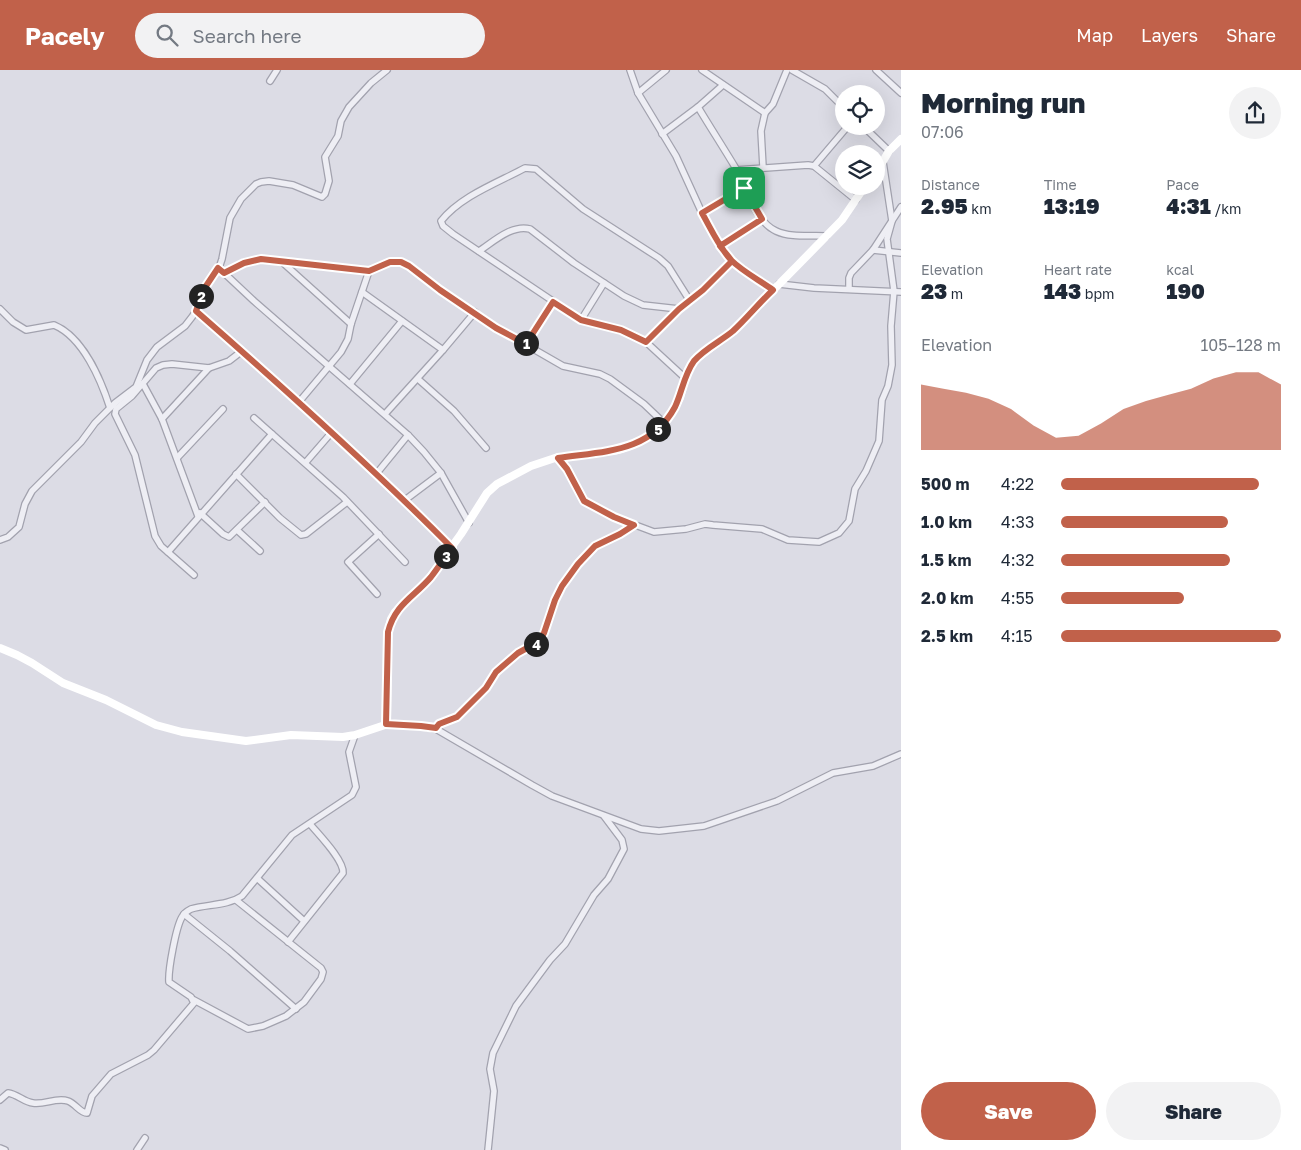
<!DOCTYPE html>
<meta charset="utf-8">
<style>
:root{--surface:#fff;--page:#f2f2f3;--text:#1f2937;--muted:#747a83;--accent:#c1614a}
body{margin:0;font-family:"Golos Text",sans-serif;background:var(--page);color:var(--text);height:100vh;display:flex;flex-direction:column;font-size:19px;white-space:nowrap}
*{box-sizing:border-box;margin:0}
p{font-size:16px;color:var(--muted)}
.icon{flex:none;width:28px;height:28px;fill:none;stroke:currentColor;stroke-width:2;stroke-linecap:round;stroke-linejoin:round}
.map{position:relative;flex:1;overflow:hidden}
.side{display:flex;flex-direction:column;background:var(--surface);width:400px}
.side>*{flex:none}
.buttons{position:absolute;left:835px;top:15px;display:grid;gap:10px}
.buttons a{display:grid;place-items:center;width:50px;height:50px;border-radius:50%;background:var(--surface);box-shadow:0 5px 20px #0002;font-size:25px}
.pin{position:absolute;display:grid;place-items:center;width:42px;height:42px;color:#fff;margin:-21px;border-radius:10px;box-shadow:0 2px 8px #0006}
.km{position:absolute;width:25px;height:25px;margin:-12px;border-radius:50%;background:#222;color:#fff;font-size:14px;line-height:25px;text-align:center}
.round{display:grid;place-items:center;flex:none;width:52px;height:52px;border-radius:26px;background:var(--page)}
.head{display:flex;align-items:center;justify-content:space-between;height:85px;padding:0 20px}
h1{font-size:28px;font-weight:800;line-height:38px}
.stats{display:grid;grid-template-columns:repeat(3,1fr);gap:8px;height:85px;padding:5px 20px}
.stats div{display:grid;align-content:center}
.stats b{font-size:21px;font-weight:800}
.stats small{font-size:14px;font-weight:400}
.stats p{font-size:14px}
.chart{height:140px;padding:10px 20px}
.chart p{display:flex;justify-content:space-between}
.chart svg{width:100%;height:90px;margin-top:5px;fill:var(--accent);opacity:.7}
.cta{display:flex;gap:10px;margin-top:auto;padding:10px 20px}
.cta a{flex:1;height:58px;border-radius:30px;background:var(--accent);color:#fff;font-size:20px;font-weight:800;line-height:58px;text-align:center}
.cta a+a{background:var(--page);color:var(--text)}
ul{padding:0 20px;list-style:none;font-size:16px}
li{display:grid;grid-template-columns:80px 60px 1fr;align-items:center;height:38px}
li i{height:12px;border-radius:6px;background:var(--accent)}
header{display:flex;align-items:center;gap:30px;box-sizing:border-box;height:70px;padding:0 25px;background:var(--accent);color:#fff}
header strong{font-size:24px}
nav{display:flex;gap:28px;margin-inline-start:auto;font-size:18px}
.search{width:350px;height:45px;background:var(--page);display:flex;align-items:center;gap:12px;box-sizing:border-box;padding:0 18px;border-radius:28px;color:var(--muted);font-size:19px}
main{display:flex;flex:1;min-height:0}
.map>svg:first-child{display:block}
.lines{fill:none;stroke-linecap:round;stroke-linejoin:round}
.street-casing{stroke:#a2a2ae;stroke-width:8}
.street{stroke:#eeeef4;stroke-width:5.5}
.secondary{stroke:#fff;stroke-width:8}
.route-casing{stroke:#fff;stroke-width:10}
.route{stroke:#c1614a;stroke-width:6}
</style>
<header>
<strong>Pacely</strong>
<div class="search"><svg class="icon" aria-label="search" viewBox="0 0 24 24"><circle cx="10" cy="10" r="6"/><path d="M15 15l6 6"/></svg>Search here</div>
<nav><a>Map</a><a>Layers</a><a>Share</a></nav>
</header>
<main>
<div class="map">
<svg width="901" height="1080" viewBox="0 0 901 1080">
<rect width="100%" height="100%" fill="#dcdce5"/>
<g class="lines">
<!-- street casing -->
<g class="street-casing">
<g id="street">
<polyline points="630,0 638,23 676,86 702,143 721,176 732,191 773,220"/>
<polyline points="702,0 765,43 773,34 787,0"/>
<polyline points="792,0 825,19 844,38"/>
<polyline points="876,0 901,23"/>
<polyline points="270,11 277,0"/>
<polyline points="638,23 666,0"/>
<path d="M698 37C710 57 723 77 735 97 746 116 754 151 776 161 791 168 810 165 826 166"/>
<polyline points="863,56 889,81"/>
<polyline points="662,64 698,37 723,15"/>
<polyline points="814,96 848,56"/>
<polyline points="763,97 761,61 765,43"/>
<polyline points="736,100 808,95 814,96 856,130"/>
<polyline points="702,143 744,118"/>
<polyline points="721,176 762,149"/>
<polyline points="873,180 901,183"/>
<path d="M479 181C493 172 512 154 530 159L574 193 624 226 643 235 679 239"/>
<polyline points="281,191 351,254"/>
<polyline points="222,201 254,231 408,365 424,382 441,403 469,453"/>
<polyline points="224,203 244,193 261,189 369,201 390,192 401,192 409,196 440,220 497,258 563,296 600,304 610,309 644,334 664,353"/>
<polyline points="779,214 814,218 901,222"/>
<polyline points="849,219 849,208 851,203 873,180 901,137"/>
<polyline points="362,222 443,280"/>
<path d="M0 239 13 252 26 260 54 255C83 267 101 310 110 338"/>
<path d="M196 241C284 318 370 395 451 478"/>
<polyline points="581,250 604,213"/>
<polyline points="646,272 679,239 703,220 732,191"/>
<polyline points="525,274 553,232"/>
<path d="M685 308 646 272 621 260 581 250 453 164 443 156 441 151C461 126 497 113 525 98L536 99 583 139 659 188 668 196 690 231"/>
<polyline points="418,309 454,341 486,378"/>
<polyline points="143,314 162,349 198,446"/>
<polyline points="350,314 402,251"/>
<polyline points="299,332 341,282 348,269 351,254 369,201"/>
<polyline points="385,344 443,280 475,242"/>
<polyline points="254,348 343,427 405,492"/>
<polyline points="162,349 209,298"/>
<polyline points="177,388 223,339"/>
<polyline points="558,388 567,399 584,431 614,447 654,462 686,459 705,454 713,455 762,459 788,470 819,472 839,463 849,451 855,419 866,401 879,371 882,330 888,316 892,295 891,256 894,221 887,169 892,151 883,92"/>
<polyline points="306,392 332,362"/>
<polyline points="377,403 408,365"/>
<polyline points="236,404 280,448 301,465 306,464 347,432"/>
<polyline points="405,430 441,403"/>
<polyline points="200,443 223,464 229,467 265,432"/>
<polyline points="237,460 260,481"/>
<polyline points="0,470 8,467 19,457 25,434 32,421 81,372 95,353 115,333 136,317 147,290 157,277 185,256 192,247 196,241 204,219 219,198 222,189 230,148 241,129 256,114 261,112 269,111 293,115 322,127 325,124 329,111 325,87 338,66 341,51 349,37 371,13 387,0"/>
<polyline points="168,482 272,364"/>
<polyline points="194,505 161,476 155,466 135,385 115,344 116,339 132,326 156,298 163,295 172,294 209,298 229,291 242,281"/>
<polyline points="377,524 348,492 379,464"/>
<polyline points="386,654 421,656 436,659 532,715 552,726 641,759 659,761 704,756 777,731 833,703 873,696 901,684"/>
<polyline points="436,659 439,654 457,647 486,618 496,602 518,583 538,572 544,563 555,530 563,516 578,494 595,476 620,464 634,455"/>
<polyline points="258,809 304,851"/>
<polyline points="184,844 230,881 296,939"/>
<path d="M288 872 343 803C344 790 319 765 310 754"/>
<polyline points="194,930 248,959 263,956 286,946 304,932 321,909 323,902 321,898 236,830"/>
<path d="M0 1030 8 1023C17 1024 24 1032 33 1033 45 1035 56 1027 68 1031 76 1034 80 1043 87 1043L92 1026 111 1004 148 985 154 980 194 933 191 927 169 912C168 900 176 857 182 847 184 843 187 841 191 839 208 834 227 836 242 826L292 765 352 725 356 717 349 682 355 665"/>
<polyline points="0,1078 5,1080"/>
<polyline points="137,1080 145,1068"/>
<polyline points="488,1080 494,1021 490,999 493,983 516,936 550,890 565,874 594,825 608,809 624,779 622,770 604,746"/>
</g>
</g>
<!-- street -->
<use href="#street" class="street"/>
<!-- secondary -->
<g class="secondary">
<polyline points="876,103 889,81 901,69"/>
<polyline points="0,578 17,585 32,593 63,613 106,630 156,655 182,662 246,671 291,665 343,667 355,665 385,655 387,649 388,562 391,549 395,542 430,507 461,464 487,423 497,414 531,396 555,388 618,380 630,376 654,363 671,344 680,328 688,300 695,290 733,261 798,195 842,150 865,116"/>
</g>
</g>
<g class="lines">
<!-- route casing -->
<g class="route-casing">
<path id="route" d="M744 118 762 149 720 176 732 191 703 220 679 239 646 272 621 260 581 250 553 232 526 274 496 258 440 220 409 196 401 192H390L369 201 261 189 244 193 224 203 218 198 204 219 196 241C284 318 370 395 452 478 445 487 438 498 431 507 414 527 395 534 388 562L386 654 421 656 436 658 439 654 457 647 486 618 496 602 518 583 538 572 544 563 555 530 562 516 578 494 595 476 620 464 634 455 614 447 584 431 567 399 558 388C604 381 650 383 675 337 682 322 684 305 694 291 704 279 721 271 733 261 747 248 759 233 773 220 759 210 742 201 731 190 719 177 711 159 702 143L744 118"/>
</g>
<!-- route -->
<use href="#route" class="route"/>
</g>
</svg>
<div class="buttons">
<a><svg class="icon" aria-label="locate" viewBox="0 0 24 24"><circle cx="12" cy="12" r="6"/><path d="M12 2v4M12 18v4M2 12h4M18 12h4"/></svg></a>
<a><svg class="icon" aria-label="layers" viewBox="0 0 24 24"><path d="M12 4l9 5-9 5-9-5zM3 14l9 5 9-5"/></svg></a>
</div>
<div class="pin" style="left:744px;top:118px;background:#1e9e55"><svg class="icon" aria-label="arrive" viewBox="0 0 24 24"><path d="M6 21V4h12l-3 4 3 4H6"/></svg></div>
<b class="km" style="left:526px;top:273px">1</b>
<b class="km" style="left:201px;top:226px">2</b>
<b class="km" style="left:446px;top:486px">3</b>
<b class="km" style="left:536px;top:574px">4</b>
<b class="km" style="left:658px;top:359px">5</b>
</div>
<section class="side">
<div class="head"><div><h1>Morning run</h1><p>07:06</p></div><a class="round"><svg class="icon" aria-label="share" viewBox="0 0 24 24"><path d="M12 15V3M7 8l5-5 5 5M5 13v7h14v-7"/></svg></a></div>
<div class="stats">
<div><p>Distance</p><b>2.95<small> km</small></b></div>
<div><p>Time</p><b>13:19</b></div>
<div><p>Pace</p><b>4:31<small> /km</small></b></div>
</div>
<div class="stats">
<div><p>Elevation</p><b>23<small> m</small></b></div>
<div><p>Heart rate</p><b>143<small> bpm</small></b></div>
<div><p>kcal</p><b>190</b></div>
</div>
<div class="chart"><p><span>Elevation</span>105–128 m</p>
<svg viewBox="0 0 160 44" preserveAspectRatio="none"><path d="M0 44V12L10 14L20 16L30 19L40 24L50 32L60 38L70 37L80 31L90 24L100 20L110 17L120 14L130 9L140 6L150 6L160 12V44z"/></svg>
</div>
<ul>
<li><b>500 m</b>4:22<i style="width:90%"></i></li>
<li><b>1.0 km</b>4:33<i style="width:76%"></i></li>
<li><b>1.5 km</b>4:32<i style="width:77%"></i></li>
<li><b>2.0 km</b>4:55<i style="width:56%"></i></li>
<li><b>2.5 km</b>4:15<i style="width:100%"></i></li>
</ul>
<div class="cta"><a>Save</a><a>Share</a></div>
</section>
</main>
